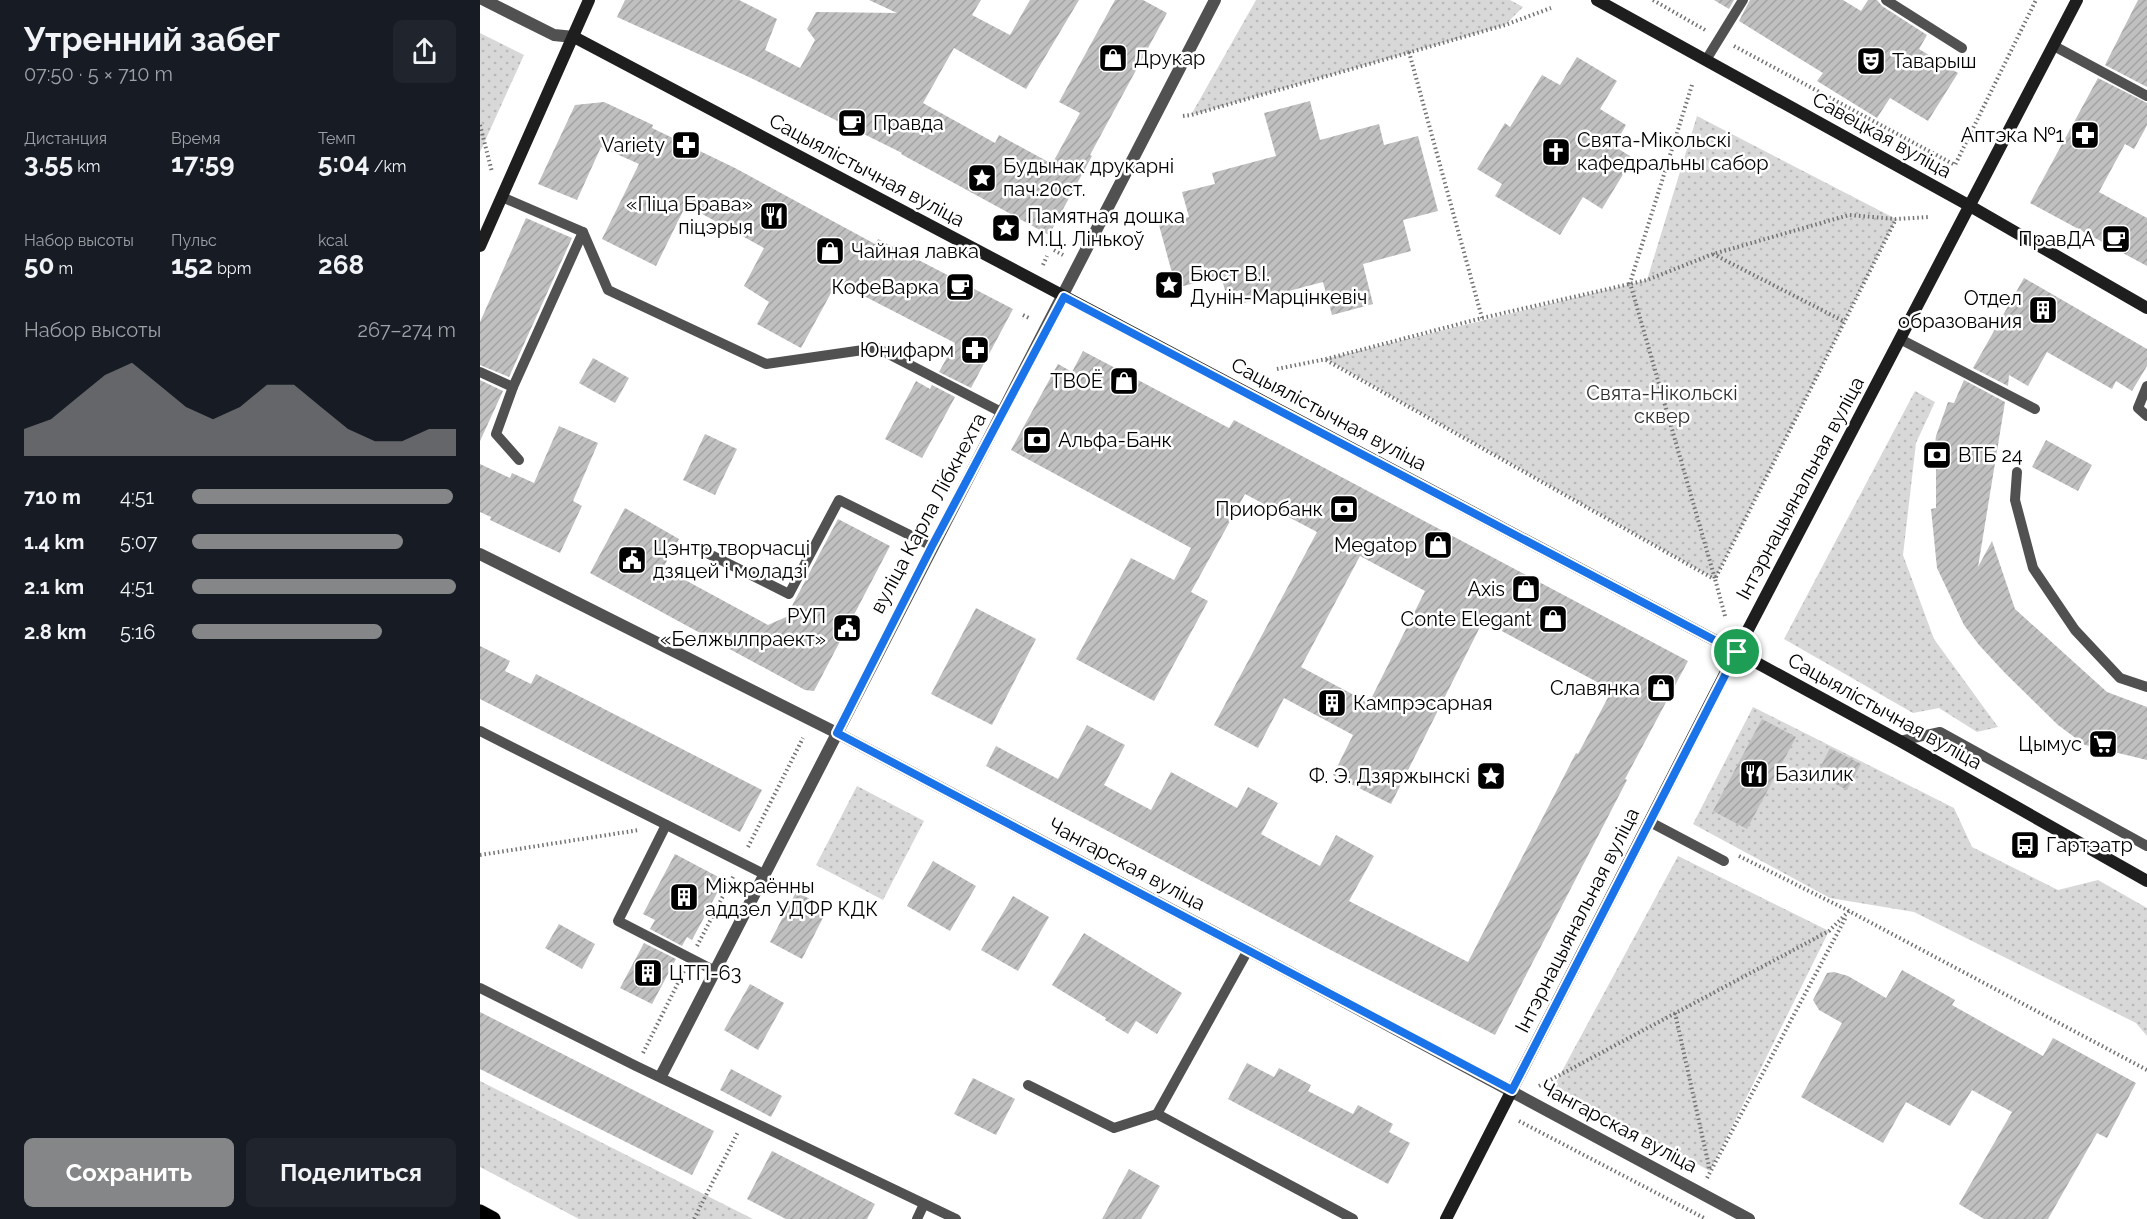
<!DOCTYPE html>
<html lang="ru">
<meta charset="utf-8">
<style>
:root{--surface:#171b24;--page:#20242c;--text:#f1f3f6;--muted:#9ea1a6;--accent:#858687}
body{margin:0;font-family:Raleway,sans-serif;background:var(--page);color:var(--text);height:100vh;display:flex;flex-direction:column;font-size:22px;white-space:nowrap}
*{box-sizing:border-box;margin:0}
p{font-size:20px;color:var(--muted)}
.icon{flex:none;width:33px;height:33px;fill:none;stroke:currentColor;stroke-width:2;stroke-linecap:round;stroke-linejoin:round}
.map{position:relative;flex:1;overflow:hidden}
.side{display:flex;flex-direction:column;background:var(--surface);width:480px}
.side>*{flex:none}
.pin{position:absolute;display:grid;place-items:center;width:51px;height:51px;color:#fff;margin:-26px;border:3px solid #fff;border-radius:50%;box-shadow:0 2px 6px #0007}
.round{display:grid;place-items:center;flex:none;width:63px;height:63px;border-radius:9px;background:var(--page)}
.headline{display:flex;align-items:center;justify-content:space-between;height:102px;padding:0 24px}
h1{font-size:33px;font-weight:700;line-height:45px}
.stats{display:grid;grid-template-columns:repeat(3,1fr);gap:9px;height:102px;padding:6px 24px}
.stats div{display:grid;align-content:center}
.stats b{font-size:26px;font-weight:700}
.stats small{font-size:16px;font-weight:400}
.stats p{font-size:16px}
.chart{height:168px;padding:12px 24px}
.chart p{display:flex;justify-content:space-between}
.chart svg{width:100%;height:108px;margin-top:6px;fill:var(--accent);opacity:.7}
.action{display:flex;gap:12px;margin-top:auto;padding:12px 24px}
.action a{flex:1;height:69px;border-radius:9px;background:var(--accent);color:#fff;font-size:24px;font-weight:700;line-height:69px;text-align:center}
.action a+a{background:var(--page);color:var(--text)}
ul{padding:0 24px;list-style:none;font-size:20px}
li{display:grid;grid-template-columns:96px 72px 1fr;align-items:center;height:45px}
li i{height:15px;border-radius:8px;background:var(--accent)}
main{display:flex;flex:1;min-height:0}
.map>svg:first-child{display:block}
.green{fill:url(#green-dots)}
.building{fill:url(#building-hatch);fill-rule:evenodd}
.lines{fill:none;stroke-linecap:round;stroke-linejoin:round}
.primary-casing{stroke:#dbdbdb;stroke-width:16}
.path{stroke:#737373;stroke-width:4;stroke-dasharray:1.5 3;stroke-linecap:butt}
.lane{stroke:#515151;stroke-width:10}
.street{stroke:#515151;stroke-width:12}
.secondary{stroke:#1e1e1e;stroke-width:12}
.primary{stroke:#000;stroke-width:15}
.route-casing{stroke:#fff;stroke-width:12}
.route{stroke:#1a73e8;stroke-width:8}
.labels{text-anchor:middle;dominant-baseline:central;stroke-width:5;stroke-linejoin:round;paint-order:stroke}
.poi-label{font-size:20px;fill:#000;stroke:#fff;text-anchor:start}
.street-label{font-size:20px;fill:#000;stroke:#fff}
.park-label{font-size:20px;fill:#2f2f2f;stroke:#fff}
</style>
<main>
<section class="side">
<div class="headline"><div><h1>Утренний забег</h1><p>07:50 · 5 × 710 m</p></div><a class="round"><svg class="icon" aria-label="share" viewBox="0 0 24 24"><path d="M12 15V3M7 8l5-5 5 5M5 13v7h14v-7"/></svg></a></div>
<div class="stats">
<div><p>Дистанция</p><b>3.55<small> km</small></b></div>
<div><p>Время</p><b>17:59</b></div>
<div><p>Темп</p><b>5:04<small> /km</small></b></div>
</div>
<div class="stats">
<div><p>Набор высоты</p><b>50<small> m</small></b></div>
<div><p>Пульс</p><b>152<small> bpm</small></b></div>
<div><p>kcal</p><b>268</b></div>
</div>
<div class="chart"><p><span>Набор высоты</span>267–274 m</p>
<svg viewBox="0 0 160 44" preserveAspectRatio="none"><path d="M0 44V33L10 29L20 20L30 11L40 6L50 15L60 24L70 29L80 24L90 15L100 15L110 24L120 33L130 38L140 38L150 33L160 33V44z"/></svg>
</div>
<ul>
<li><b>710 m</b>4:51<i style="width:99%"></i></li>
<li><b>1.4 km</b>5:07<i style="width:80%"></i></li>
<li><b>2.1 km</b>4:51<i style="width:100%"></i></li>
<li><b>2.8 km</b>5:16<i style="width:72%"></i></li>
</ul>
<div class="action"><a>Сохранить</a><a>Поделиться</a></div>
</section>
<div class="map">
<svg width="1667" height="1219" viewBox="0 0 1667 1219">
<defs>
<pattern id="green-dots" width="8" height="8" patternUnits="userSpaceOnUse" patternTransform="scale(1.5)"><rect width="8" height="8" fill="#d8d8d8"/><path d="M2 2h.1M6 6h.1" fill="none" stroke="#b8b8b8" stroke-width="1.8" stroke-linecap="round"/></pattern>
<pattern id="building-hatch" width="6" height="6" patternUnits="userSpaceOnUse" patternTransform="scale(1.5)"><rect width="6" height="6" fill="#c0c0c0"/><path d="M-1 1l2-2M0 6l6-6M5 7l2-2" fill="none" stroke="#a3a3a3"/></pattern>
</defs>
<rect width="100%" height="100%" fill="#fff"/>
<!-- green -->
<g class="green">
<polygon points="776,0 1030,0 1043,7 1025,25 711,115"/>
<polygon points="0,33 44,55 0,152"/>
<polygon points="1217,116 1416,219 1235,579 846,359 1167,280"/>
<polygon points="1435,391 1455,402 1436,443 1423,555 1454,639 1518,727 1497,732 1459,708 1433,713 1304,639"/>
<polygon points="1273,707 1474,808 1492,847 1578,890 1618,880 1667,908 1667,1036 1656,1023 1434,912 1350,898 1213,824"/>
<polygon points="377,786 444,821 403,900 336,865"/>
<polygon points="1198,856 1349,931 1230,1171 1074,1086"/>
<polygon points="0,1081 273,1219 99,1219 0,1167"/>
</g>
<!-- building -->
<g class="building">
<polygon points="145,0 259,0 297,19 285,50 320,68 335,40 327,29 336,12 417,13 389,0 501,0 492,15 530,35 550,0 599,0 546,89 474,48 443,103 515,143 519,135 572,164 600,113 579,102 635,0 663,0 687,13 610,155 612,156 569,235 421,154 422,153 271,78 137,17"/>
<polygon points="1234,0 1254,0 1249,9"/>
<polygon points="1270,0 1363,0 1381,11 1388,0 1397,0 1402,6 1447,35 1439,49 1478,73 1448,121 1410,98 1397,118 1337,81 1343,73 1259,21"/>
<polygon points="1658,0 1667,0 1667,87 1625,65"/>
<polygon points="1097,57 1137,81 1120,109 1146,125 1134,146 1153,158 1122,209 1103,197 1080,235 1015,196 1022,184 997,169 1025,123 1030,127 1062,75 1080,85"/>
<polygon points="1618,78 1667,103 1667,125 1664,131 1654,149 1645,144 1619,192 1667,218 1667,266 1550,203"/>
<polygon points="830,101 840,140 899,124 904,145 938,136 958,211 923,220 931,251 883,264 893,304 852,315 843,282 764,303 761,290 746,294 741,276 696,288 679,225 709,217 702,192 735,184 732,173 796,156 784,113"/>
<polygon points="124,102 173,125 172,128 255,168 395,244 398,239 533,309 491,388 459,372 475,343 357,282 321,348 277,324 289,302 264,286 284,248 206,205 176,266 122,239 159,164 121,147 97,200 58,184 95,105"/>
<polygon points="46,218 92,238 29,377 0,365 0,322"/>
<polygon points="1544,278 1667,349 1667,366 1652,391 1636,381 1632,389 1567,352 1548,386 1529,375 1528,386 1493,368"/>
<path d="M603 351 749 428 754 420 1208 661 1145 779 1147 780 1015 1035 845 947 506 766 516 746 578 779 607 725 645 745 624 785 671 810 691 772 757 808 768 787 798 803 781 834 840 866 856 835 894 856 869 901 988 962 1096 753 1098 754 1132 690 1003 621 911 804 853 775 873 735 804 698 778 748 734 725 837 532 765 494 711 592 728 601 674 701 596 659 651 558 694 580 711 548 531 450 578 364 592 372ZM880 556 945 591 889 703 821 667Z"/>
<polygon points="113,358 149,378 135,403 99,383"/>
<polygon points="0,380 23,391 0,441"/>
<polygon points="1484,380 1525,402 1498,567 1512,541 1535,609 1627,692 1667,707 1667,760 1605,745 1578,725 1525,673 1499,645 1484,625 1457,568 1451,509 1456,508 1456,468 1452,467 1456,436 1468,402 1474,403"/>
<polygon points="436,381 450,389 452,385 475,397 442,458 405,439"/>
<polygon points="79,426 118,443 93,501 102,506 80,553 10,520 11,517 0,512 0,464 30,478 32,473 54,483"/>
<polygon points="225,434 257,449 235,495 203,480"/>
<polygon points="1566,440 1612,465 1598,491 1552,467"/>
<polygon points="145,508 199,539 183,568 288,625 306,617 358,519 410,546 334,691 325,690 110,573"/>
<polygon points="496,608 556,639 512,725 451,694"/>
<polygon points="0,646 30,661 25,671 51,684 56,674 282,790 260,832 0,699"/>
<polygon points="1282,719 1316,737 1267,829 1233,811"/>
<polygon points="1350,748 1381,764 1367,790 1337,774"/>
<polygon points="195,854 244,880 212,940 207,937 202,946 170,929 175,920 163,914"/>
<polygon points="453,861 496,886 470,931 427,906"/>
<polygon points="316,892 348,908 322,959 290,942"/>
<polygon points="533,896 569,917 538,971 501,950"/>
<polygon points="79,924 115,944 102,969 65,948"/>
<polygon points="604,933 702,993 677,1034 656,1021 648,1034 625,1020 626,1018 572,985"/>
<polygon points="164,943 196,959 172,1004 140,988"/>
<polygon points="1422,970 1475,1000 1472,1005 1563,1056 1573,1038 1656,1083 1627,1138 1617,1133 1568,1219 1504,1219 1479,1204 1532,1112 1492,1090 1470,1126 1426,1102 1403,1143 1321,1097 1362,1023 1339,1010 1333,1000 1347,973 1354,972 1368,976 1406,998"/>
<polygon points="270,984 304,1003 278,1050 244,1030"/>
<polygon points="0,1012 234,1131 212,1175 0,1069"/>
<polygon points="767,1063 794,1077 799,1068 831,1085 828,1091 873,1114 878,1105 913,1124 909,1132 930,1143 908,1184 748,1099"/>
<polygon points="251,1069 302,1096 291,1117 240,1090"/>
<polygon points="493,1078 535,1099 516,1135 474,1114"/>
<polygon points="292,1151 395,1204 387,1219 306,1219 267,1199"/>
<polygon points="649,1169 680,1186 661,1219 622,1219"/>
</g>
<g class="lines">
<!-- primary casing -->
<g class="primary-casing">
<polyline id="primary" points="0,1212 13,1219"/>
</g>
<!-- path -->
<g class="path">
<polyline points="1173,0 1227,31"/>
<polyline points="1254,46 1475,165 1556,0"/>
<polyline points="929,52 1002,318"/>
<polyline points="1212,85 1150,283 1235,579"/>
<polyline points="703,116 711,115 1025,25 1071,8"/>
<polyline points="0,125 12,172"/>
<polyline points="574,250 583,255"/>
<polyline points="1233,254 1365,322"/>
<polyline points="563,265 567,256"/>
<polyline points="543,315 551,319"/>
<polyline points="846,360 1234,579"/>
<polyline points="797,369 846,359 1002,318 1167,280 1233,254 1369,215 1416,219 1449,217"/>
<polyline points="1245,616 1235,579 1416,219"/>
<polyline points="268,847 323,738"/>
<polyline points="0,855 159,830"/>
<polyline points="1259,856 1369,911 1667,1070"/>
<polyline points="217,946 254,875"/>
<polyline points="1195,1013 1230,1171"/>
<polyline points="163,1053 204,971"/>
<polyline points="1059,1086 1349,931 1369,911"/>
<polyline points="1039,1121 1226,1219"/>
<polyline points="1227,1178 1366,917"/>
<polyline points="214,1219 258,1132"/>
</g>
<!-- lane -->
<g class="lane">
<polyline points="1406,0 1482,48"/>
<polyline points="1574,46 1667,96"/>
<polyline points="1226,60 1263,0"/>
<polyline points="22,197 103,232 128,290 286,364 397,348 523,413"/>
<polyline points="1420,339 1555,409"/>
<polyline points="0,372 33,387"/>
<polyline points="1667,386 1658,408 1667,416"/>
<polyline points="39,460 16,434 33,387 103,232"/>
<polyline points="1537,472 1535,500 1553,568 1595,630 1640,678 1667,687"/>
<polyline points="227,553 309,594 359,500 452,546"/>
<polyline points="0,731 284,874"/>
<polyline points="1420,741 1460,732 1667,846"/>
<polyline points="1170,822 1244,861"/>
<polyline points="186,825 138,921 235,971"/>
<polyline points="0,988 156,1066 476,1219"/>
<polyline points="548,1085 634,1128 677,1114 873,1219"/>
<polyline points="677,1114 768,950"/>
<polyline points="437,1219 444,1204"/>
</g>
<!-- street -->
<g class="street">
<polyline points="4,0 74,35 94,37"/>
<polyline points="0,554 357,733 768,950 1269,1219"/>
<path d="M181 1076C363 716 551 359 735 0"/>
</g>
<!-- secondary -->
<g class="secondary">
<polyline points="1117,0 1490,206 1667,308"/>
<polyline points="94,37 1257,652 1420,741 1667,881"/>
<polyline points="0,246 109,0"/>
<polyline points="966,1219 1247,670 1597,0"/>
</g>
<!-- primary -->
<use href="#primary" class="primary"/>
</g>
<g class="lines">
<!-- route casing -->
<g class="route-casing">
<polygon id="route" points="584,297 1257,652 1032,1090 357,733 452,546"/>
</g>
<!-- route -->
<use href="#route" class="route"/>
</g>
<!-- icons -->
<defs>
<g id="shop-square" transform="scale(1.5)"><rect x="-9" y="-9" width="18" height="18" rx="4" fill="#000" stroke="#fff"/><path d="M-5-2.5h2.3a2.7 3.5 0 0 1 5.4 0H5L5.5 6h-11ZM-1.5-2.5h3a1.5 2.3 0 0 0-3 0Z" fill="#fff"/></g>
<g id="theatre-square" transform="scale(1.5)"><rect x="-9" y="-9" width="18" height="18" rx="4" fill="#000" stroke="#fff"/><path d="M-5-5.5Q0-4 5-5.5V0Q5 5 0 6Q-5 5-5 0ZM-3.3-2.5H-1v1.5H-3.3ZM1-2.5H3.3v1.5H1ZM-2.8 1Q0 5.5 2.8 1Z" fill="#fff"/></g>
<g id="cafe-square" transform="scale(1.5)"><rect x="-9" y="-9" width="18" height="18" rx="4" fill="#000" stroke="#fff"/><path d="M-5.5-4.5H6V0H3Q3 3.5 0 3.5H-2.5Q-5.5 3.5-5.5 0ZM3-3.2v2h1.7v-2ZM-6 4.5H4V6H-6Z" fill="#fff"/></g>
<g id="pharmacy-square" transform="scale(1.5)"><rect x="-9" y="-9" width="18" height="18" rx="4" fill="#000" stroke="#fff"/><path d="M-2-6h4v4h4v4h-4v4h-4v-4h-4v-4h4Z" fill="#fff"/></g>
<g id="church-square" transform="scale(1.5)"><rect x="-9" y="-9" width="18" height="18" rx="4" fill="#000" stroke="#fff"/><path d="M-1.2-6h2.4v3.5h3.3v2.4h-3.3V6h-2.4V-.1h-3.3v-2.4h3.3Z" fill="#fff"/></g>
<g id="sight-square" transform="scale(1.5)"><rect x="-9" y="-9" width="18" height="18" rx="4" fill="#000" stroke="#fff"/><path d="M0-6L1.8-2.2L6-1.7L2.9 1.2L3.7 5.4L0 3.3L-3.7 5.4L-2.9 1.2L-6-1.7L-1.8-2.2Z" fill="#fff"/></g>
<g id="restaurant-square" transform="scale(1.5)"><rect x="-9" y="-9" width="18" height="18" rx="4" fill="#000" stroke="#fff"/><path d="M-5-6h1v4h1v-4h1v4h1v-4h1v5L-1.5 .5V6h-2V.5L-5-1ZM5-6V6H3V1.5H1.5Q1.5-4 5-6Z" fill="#fff"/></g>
<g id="building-square" transform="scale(1.5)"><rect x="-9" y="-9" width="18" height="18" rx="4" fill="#000" stroke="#fff"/><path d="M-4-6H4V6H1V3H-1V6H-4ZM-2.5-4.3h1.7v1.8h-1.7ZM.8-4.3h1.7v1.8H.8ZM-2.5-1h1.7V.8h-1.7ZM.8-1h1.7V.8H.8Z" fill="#fff"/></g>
<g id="bank-square" transform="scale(1.5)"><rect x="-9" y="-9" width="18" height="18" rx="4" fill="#000" stroke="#fff"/><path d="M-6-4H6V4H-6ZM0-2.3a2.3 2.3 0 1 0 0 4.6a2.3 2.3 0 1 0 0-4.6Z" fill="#fff"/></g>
<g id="civic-square" transform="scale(1.5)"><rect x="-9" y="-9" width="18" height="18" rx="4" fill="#000" stroke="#fff"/><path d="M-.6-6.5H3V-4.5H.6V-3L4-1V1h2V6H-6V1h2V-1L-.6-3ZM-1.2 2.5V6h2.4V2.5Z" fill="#fff"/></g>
<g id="supermarket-square" transform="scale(1.5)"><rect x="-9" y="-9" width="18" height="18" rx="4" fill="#000" stroke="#fff"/><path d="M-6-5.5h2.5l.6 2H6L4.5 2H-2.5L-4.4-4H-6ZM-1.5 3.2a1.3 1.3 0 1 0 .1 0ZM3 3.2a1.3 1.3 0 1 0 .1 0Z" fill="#fff"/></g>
<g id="bus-square" transform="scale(1.5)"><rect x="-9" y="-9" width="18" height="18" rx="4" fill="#000" stroke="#fff"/><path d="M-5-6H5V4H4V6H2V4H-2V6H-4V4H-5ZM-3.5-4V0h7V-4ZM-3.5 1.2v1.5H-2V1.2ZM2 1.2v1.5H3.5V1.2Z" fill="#fff"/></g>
</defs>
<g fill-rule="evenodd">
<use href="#shop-square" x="633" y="58"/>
<use href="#theatre-square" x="1391" y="61"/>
<use href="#cafe-square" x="372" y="123"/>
<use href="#pharmacy-square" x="1605" y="135"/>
<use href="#pharmacy-square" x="206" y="145"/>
<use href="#church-square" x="1076" y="152"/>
<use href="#sight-square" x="502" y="178"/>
<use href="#restaurant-square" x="294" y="216"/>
<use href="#sight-square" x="526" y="228"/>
<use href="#cafe-square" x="1636" y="239"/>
<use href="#shop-square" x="350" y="251"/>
<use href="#sight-square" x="689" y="285"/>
<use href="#cafe-square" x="480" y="287"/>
<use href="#building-square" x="1563" y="310"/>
<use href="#pharmacy-square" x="495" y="350"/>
<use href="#shop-square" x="644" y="381"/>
<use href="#bank-square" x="557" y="440"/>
<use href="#bank-square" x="1457" y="455"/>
<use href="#bank-square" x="864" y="509"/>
<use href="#shop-square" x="958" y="545"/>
<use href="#civic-square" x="152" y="560"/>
<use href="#shop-square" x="1046" y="589"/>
<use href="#shop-square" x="1073" y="619"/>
<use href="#civic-square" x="367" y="628"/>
<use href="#shop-square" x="1181" y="688"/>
<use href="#building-square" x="852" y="703"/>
<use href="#supermarket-square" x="1623" y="744"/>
<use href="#restaurant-square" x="1274" y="774"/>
<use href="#sight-square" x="1011" y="776"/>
<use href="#bus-square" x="1545" y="845"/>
<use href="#building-square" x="204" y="897"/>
<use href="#building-square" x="168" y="973"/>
</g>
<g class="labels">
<!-- poi labels -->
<g class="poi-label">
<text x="654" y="58">Друкар</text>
<text x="1412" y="61">Таварыш</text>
<text x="393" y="123">Правда</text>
<text x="1584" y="135" text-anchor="end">Аптэка №1</text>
<text x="1097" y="140">Свята-Мікольскі<tspan x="1097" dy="23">кафедральны сабор</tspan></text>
<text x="185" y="145" text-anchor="end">Variety</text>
<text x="523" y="166">Будынак друкарні<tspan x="523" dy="23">пач.20ст.</tspan></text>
<text x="273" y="204" text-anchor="end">«Піца Брава»<tspan x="273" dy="23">піцэрыя</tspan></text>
<text x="547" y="216">Памятная дошка<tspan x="547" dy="23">М.Ц. Лінькоў</tspan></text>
<text x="1615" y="239" text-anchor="end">ПравДА</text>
<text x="371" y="251">Чайная лавка</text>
<text x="710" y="274">Бюст В.І.<tspan x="710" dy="23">Дунін-Марцінкевіч</tspan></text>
<text x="459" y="287" text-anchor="end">КофеВарка</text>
<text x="1542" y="298" text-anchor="end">Отдел<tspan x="1542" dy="23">образования</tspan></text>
<text x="474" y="350" text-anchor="end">Юнифарм</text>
<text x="623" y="381" text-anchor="end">ТВОЁ</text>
<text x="578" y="440">Альфа-Банк</text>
<text x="1478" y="455">ВТБ 24</text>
<text x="843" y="509" text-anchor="end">Приорбанк</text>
<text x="937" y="545" text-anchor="end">Megatop</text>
<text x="173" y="548">Цэнтр творчасці<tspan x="173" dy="23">дзяцей і моладзі</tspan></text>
<text x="1025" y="589" text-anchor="end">Axis</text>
<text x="346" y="616" text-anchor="end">РУП<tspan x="346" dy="23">«Белжылпраект»</tspan></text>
<text x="1052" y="619" text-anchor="end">Conte Elegant</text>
<text x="1160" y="688" text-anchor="end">Славянка</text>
<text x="873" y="703">Кампрэсарная</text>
<text x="1602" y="744" text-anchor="end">Цымус</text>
<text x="1295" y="774">Базилик</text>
<text x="990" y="776" text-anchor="end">Ф. Э. Дзяржынскі</text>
<text x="1566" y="845">Гартэатр</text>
<text x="225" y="886">Міжраённы<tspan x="225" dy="23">аддзел УДФР КДК</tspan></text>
<text x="189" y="973">ЦТП-63</text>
</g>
<!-- street labels -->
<g class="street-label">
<text transform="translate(1402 135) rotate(29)">Савецкая вуліца</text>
<text transform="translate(387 170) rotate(28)">Сацыялістычная вуліца</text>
<text transform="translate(849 414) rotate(28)">Сацыялістычная вуліца</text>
<text transform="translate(1320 488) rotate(-62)">Інтэрнацыянальная вуліца</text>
<text transform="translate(448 513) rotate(-62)">вуліца Карла Лібкнехта</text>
<text transform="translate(1405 711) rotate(29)">Сацыялістычная вуліца</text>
<text transform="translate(647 864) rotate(28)">Чангарская вуліца</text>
<text transform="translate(1097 920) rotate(-63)">Інтэрнацыянальная вуліца</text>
<text transform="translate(1139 1126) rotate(28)">Чангарская вуліца</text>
</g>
<!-- park labels -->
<g class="park-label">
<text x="1182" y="393">Свята-Нікольскі<tspan x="1182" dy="23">сквер</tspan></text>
</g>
</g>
</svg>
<div class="pin" style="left:1257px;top:652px;background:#1e9e55"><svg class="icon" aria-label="arrive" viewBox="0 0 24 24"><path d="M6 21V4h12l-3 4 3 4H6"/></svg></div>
</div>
</main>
